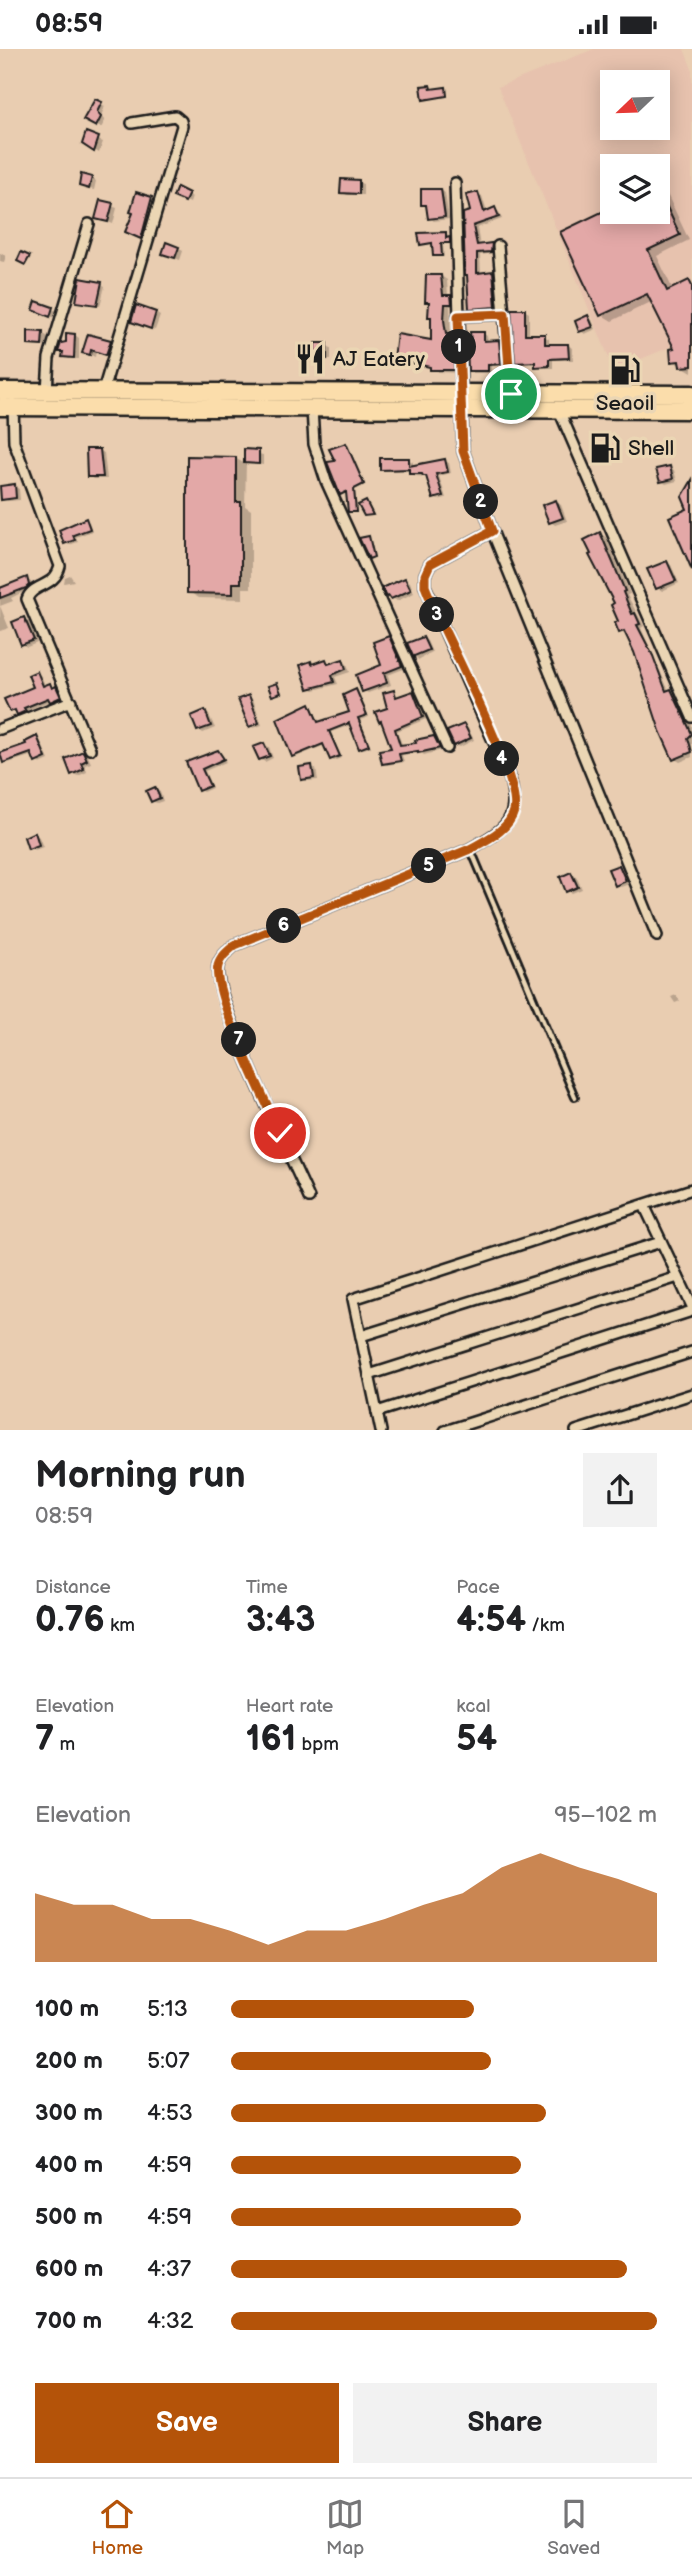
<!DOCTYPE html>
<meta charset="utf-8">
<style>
:root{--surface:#fff;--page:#f2f2f2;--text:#202124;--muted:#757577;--line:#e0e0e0;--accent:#b45309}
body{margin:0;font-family:"Balsamiq Sans",sans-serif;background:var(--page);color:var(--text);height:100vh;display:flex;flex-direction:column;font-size:26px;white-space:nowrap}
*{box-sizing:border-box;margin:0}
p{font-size:23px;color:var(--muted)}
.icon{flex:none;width:38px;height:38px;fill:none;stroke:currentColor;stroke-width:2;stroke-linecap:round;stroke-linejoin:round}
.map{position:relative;height:1381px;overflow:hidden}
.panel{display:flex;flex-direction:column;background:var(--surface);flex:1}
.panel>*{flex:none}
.needle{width:46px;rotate:247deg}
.controls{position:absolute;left:600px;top:21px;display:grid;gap:14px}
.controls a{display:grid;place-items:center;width:70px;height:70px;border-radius:0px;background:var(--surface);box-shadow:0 4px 18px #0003;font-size:35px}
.pin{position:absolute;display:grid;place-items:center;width:60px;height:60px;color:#fff;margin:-30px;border:4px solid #fff;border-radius:50%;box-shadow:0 2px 7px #0007}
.km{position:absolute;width:35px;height:35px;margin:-18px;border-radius:50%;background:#222;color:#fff;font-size:19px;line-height:35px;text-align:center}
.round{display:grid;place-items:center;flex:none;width:74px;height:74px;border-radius:0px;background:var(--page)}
.headline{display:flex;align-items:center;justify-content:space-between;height:119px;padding:0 35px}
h1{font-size:38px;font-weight:700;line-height:52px}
.metrics{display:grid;grid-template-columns:repeat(3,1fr);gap:10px;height:119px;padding:7px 35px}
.metrics div{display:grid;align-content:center}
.metrics b{font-size:35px;font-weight:700}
.metrics small{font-size:19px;font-weight:400}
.metrics p{font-size:19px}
.chart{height:196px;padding:14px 35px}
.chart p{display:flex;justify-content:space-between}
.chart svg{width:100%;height:126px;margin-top:7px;fill:var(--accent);opacity:.7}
.cta{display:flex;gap:14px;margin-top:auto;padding:14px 35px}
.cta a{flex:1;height:80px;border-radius:0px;background:var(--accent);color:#fff;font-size:28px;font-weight:700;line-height:80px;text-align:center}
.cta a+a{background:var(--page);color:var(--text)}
ul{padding:0 35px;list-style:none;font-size:23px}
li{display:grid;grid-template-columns:112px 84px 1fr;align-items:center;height:52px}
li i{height:18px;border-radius:9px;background:var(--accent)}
.status{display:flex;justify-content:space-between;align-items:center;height:49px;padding:0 35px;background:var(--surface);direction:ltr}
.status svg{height:19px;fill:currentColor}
.tabs{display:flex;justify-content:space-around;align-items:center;height:98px;border-top:2px solid var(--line);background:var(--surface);font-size:19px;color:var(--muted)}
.tabs a{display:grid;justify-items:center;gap:4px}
.tabs .selected{color:var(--accent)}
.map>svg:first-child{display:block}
.built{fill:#e7c2ae;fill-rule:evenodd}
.shadow{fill:#0003}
.building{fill:#e3a8a7;stroke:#1c1c1c;stroke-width:2}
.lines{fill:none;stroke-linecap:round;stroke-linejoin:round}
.lane-casing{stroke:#1c1c1c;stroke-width:10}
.street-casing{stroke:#1c1c1c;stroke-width:14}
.highway-casing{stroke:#1c1c1c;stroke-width:21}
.lane{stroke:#ebd6b4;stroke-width:4.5}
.street{stroke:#ebd6b4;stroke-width:9}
.highway{stroke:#fbddab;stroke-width:16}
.route-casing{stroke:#fff;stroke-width:14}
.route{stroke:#b45309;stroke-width:9}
.labels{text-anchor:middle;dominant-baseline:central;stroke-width:7;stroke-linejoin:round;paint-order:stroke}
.poi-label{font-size:21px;fill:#1c1c1c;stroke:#ebd6b4;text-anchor:start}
</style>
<div class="status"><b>08:59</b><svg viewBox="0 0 49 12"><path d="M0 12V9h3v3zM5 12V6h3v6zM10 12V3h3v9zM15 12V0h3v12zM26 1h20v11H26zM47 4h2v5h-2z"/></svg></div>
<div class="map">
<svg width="692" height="1382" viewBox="0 0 692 1382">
<rect width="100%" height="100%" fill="#e9cdb1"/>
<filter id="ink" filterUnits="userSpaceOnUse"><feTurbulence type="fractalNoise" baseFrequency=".0143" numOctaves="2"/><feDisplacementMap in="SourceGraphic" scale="14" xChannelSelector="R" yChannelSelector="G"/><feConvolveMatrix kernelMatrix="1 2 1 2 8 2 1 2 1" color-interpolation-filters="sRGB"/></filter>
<g filter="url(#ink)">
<!-- built -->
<path class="built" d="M594 0H684L692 20V289L614 321 498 38ZM612 33H658V79H612ZM612 117H658V163H612Z"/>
<!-- shadow -->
<g class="shadow">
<polygon points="95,52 105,57 101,67 105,72 101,79 86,70"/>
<polygon points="87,86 103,93 99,104 84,94"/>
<polygon points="91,129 96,132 94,141 85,139"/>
<polygon points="358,133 363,135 363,146 347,146 342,143"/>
<polygon points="658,139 667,145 689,191 657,207 673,241 689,233 692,235 692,323 673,312 677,301 653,252 612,272 602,266 562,184 612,160 612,163 658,163"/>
<polygon points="441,141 445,144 449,170 434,172 430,169 428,158 423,155"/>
<polygon points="478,144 482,147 487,163 495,160 499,163 502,170 477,179 480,197 491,196 495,198 495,204 480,206 481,225 493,224 497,226 500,260 475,261 471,258 472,164"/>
<polygon points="188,145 192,148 190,154 180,149"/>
<polygon points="137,146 156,152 145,191 131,184"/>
<polygon points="101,153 117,159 113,175 97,169"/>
<polygon points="446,185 452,191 452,195 443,195 444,208 435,206 434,195 422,195"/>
<polygon points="178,199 183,202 180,211 169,207"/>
<polygon points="0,204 6,207 4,213 0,212"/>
<polygon points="441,227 447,231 448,248 457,251 457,257 450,257 451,286 458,290 459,324 438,323 432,319 396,309 433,293 430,254 427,252"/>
<polygon points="101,235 105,237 100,257 78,252"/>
<polygon points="52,260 57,262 55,269 39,263"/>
<polygon points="524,261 529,264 529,287 544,287 549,290 549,297 568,296 572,299 573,311 553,311 553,319 541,319 536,314 522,315 517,312"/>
<polygon points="155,264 160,267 155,281 137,275"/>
<polygon points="588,268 592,271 596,280 585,285 581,282"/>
<polygon points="483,284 487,287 488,293 499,293 503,295 505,317 491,317 491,324 473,324 469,321 473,294"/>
<polygon points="43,285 47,287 47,298 29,295"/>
<polygon points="75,286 79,289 79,310 69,310 60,302"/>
<polygon points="110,293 115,295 111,307 96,302 95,308 84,303"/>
<polygon points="326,296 331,299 331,311 317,309"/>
<polygon points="346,396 365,436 355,441 357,463 350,462 348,444 341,445 337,413"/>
<polygon points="99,401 104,404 107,430 93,430 89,427"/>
<polygon points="246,402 263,406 263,416 246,413 245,457 251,461 251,539 243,539 243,550 199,549 189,543 235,409 245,415"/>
<polygon points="409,411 413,413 413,418 445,412 449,414 451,424 439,427 446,449 438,451 434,449 428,428 415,427 411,422 386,422 382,420"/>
<polygon points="669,419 674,421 677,432 666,435 661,432"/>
<polygon points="14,437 19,440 20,451 8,452 3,450"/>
<polygon points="556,453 561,456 567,472 555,476 551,473"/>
<polygon points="86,471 89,473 92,482 76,488 78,493 69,496 65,494"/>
<polygon points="600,485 606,488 630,545 627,546 644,577 641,579 669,642 676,645 692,676 692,708 680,713 675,710 635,602 626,586 621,583 621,573"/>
<polygon points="666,514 671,516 679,534 662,542 658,539"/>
<polygon points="70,526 74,532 64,534 65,528"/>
<polygon points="27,530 31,533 33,538 11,549 13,552 0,557 9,579 0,582 0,537 6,538"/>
<polygon points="405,530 410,533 414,544 397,552 388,546"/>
<polygon points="24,570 29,572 37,594 27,598 22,595"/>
<polygon points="389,589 393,592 406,619 388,626 391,636 368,644 363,641 383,617"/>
<polygon points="423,589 427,592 432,603 418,611 409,595"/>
<polygon points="326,612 330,615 342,612 347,615 350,623 335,628 338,635 314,641 310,639 311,614 314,616"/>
<polygon points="37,624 41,627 46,638 50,636 60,641 64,651 56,654 51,651 28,661 29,665 22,667 11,662 35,639"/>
<polygon points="356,642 359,644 369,668 360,671 371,698 363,700 360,699 351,676 331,683 341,709 334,712 331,710 325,696 296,708 293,707 310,656 313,658 319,674 352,664"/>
<polygon points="393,643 398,649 413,644 417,646 426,670 397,682 403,698 418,696 433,689 437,691 442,701 424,706 421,704 402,706 404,713 387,716 383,714 393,700 384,674 380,672 390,660"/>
<polygon points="249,648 253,650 262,676 254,679 250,677"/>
<polygon points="205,663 209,666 215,679 203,684 199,681"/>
<polygon points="464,677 468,679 474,691 460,698 455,696"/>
<polygon points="37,689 40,691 49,711 40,715 33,706 8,714 5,712"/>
<polygon points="264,696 269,698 273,709 265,713 260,710"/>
<polygon points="218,703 226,713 205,722 212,739 203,743 200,741 189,714"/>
<polygon points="83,704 88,707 91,714 85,716 87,723 78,727 73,725"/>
<polygon points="311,718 316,720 318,731 307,732 302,730"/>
<polygon points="155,740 160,743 163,752 157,754 152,752"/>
<polygon points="34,785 39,788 43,798 35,801 30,799"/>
<polygon points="619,818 623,820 629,835 621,838 616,835"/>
<polygon points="571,825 576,827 582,840 572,844 568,842"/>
<polygon points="676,946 680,952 675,954 671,948"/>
</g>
<!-- building -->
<g class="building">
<polygon points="430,36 431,40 446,38 447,47 423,51 421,37"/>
<polygon points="95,50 102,53 97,63 101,68 96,78 83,71"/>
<polygon points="86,83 99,88 94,103 82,95"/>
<polygon points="81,125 92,128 89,140 79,137"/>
<polygon points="341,130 359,131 359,145 340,144"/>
<polygon points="177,138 189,144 185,153 173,148"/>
<polygon points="658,139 680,186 648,201 667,242 689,231 692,237 692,317 680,318 679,312 671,313 670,300 674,299 647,245 600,267 560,183 612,158 612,163 658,163"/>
<polygon points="421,140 441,140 445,168 428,170 426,156 421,156"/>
<polygon points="136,143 152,148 141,190 125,183 133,164 130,163"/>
<polygon points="478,143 484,163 495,158 499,168 473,177 477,196 492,194 491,203 477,204 477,224 493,222 496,258 469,260 467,226 465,226 463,164 470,162 466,146"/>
<polygon points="100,151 113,154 108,173 95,170"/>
<polygon points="446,183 446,189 450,188 450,194 441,194 442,207 433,207 432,194 420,196 418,184"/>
<polygon points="166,193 179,198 175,209 162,205"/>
<polygon points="21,203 30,207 25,216 17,212"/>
<polygon points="426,226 441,226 443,246 451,246 452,255 445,255 444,271 446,285 453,285 454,321 430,321 430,318 394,310 397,285 431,291 431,268 428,268 429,253 425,253"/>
<polygon points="80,229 102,233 97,256 76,253"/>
<polygon points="36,252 53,258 50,268 33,261"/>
<polygon points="136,256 156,263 151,280 131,273"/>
<polygon points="511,260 525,260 525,285 545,285 545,295 568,295 569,309 549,310 549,317 535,318 535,313 515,314"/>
<polygon points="588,266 593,278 579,283 575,272"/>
<polygon points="28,282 43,283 42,297 28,296"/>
<polygon points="470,283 484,283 484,292 499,291 501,315 488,316 488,322 468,322 467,293 471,293"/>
<polygon points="66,284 75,285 74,309 62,308 63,303 58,303 61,294 66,293"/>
<polygon points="88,285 111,291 106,306 91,301 90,306 82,304"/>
<rect x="315" y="294" width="12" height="16"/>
<polygon points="346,394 364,435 354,440 356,463 348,463 346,443 340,446 327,413 335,412 329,400"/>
<polygon points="86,400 100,400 103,428 87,428"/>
<polygon points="244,400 259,401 259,415 244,414"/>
<polygon points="187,407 236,408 236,453 241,453 241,534 233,534 233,545 187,544"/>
<polygon points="380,409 409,409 409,417 445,410 448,423 436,425 443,447 433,450 426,427 423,427 422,425 409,425 409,420 380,421"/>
<polygon points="670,417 673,430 660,433 656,420"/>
<polygon points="692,431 692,521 669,468 687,460 682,448"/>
<polygon points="15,435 16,449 1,451 0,437"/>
<polygon points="556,451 563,469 549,474 542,456"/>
<polygon points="366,452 373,466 364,467 358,456"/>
<polygon points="86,469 90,480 73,486 75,491 64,495 59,481"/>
<polygon points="600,483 625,542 623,543 632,565 635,564 640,575 637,576 653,607 666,642 671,640 692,685 688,689 692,703 673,711 660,682 634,603 624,582 619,584 615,574 618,572 611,556 614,554 589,506 591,505 584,491"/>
<polygon points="369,487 374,508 369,510 359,489"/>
<polygon points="667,512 676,532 656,540 647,520"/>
<polygon points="27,528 29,536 26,539 0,549 0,539"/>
<polygon points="405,529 411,541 391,550 389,547 387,548 382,539"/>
<polygon points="24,568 34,591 21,596 12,573"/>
<polygon points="389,587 402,617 384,624 387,634 362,643 356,626 381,616 373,593"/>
<polygon points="423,588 429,601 414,607 415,612 407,594"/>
<polygon points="326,610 328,615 343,610 346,620 332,626 334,633 308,640 300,616 311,612 312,615"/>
<polygon points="37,622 43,637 50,634 52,639 56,637 61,648 50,653 48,649 24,659 26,662 17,666 15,661 10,663 4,650 33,638 28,626"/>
<polygon points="277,634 281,644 272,647 268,637"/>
<polygon points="356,640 367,666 358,669 369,696 359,700 349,674 329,682 340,707 330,711 323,695 292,708 277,670 310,654 318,673 349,663 343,646"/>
<polygon points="394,641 396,648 413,642 423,668 395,680 400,696 416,694 415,691 434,687 440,699 418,704 418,702 399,705 401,712 382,715 379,701 391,699 381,672 379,673 375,663 387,659 383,644"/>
<polygon points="249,646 259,674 249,678 238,650"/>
<polygon points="205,661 211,677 197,682 191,667"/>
<polygon points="464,675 471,689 454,697 447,682"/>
<polygon points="37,687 46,709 35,714 31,704 3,714 0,704 26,695 25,693"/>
<polygon points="264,694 270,707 259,711 253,698"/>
<polygon points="218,701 224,710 202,720 210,737 198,742 186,713"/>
<polygon points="83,702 87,711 81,714 84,720 71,726 65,710"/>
<polygon points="312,716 314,729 301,731 299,718"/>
<polygon points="155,738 160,749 151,753 146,742"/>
<polygon points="35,783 39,796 28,800 24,788"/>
<polygon points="619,816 626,832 615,837 608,820"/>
<polygon points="571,823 578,838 566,843 560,828"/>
</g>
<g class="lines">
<!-- lane casing -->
<g class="lane-casing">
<polyline id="lane" points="471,801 575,1048"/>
</g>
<!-- street casing -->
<g class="street-casing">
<g id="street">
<polyline points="455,134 463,402 492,482 657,887"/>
<polyline points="498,197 511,345"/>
<polyline points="458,267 505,265"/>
<polyline points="47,342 49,309 89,175"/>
<polyline points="103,342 182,77 181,72 175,67 132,74"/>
<path d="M13 354 14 393 60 517C55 539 33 534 27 550L90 700"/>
<polyline points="312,359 314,395 326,432 447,699"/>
<polyline points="558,359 692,668"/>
<polyline points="0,680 71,652"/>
<path d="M309 1149C293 1112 211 946 218 917 220 908 228 902 235 896L470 800C504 781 521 772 510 730L425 537V526L430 515 492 482"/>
<polyline points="644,1156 692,1257"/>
<polyline points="361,1287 661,1193"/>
<polyline points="369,1326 678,1228"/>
<polyline points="377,1363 692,1262"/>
<polyline points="381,1382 353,1250 692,1140"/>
<polyline points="445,1382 692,1303"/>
<polyline points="576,1382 692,1345"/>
</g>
</g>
<!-- highway casing -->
<g class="highway-casing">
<g id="highway">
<polyline points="0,342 692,345"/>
<polyline points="0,358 692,361"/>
</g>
</g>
<!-- lane -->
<use href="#lane" class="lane"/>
<!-- street -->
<use href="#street" class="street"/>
<!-- highway -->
<use href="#highway" class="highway"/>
</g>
</g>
<g class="lines" filter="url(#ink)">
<!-- route casing -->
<g class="route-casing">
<path id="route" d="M280 1084C267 1055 211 942 218 917 220 908 228 902 235 896L470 800C486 791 509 781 514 762 523 729 440 579 425 537V526L430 515 492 482 463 402 458 267 505 265 511 345"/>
</g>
<!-- route -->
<use href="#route" class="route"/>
</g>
<!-- icons -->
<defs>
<g id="restaurant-bare" transform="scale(2.415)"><path d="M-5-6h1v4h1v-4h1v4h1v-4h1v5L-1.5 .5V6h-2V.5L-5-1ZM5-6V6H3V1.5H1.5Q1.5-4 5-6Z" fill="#1c1c1c" stroke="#ebd6b4" stroke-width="2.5" paint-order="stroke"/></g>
<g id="fuel-bare" transform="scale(2.415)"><path d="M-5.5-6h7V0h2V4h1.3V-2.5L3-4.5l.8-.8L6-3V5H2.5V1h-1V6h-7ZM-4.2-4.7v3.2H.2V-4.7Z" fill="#1c1c1c" stroke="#ebd6b4" stroke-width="2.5" paint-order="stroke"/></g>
</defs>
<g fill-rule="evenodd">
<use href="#restaurant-bare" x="310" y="310"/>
<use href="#fuel-bare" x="625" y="321"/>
<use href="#fuel-bare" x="605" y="399"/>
</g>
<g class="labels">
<!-- poi labels -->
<g class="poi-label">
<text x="333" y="310">AJ Eatery</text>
<text x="625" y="354" text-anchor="middle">Seaoil</text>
<text x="628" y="399">Shell</text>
</g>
</g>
</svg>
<div class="controls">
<a><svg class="needle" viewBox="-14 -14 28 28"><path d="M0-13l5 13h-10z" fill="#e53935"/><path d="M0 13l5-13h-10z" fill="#757577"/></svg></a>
<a><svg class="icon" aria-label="layers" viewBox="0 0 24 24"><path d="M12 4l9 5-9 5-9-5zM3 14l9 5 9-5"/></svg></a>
</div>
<div class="pin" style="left:511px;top:345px;background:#1e9e55"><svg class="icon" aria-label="arrive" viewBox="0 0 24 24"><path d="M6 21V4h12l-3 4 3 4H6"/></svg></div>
<div class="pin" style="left:280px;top:1084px;background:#d93025"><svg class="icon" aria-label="check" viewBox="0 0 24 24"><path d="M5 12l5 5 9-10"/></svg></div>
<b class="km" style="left:459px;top:298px">1</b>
<b class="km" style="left:481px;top:453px">2</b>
<b class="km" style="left:437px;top:566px">3</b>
<b class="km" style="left:502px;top:710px">4</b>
<b class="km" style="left:429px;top:817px">5</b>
<b class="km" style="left:284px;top:877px">6</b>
<b class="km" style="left:239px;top:991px">7</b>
</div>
<section class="panel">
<div class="headline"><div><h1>Morning run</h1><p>08:59</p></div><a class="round"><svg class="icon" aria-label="share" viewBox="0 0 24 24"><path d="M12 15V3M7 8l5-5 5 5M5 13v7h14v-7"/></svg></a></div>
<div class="metrics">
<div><p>Distance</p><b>0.76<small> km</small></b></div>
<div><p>Time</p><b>3:43</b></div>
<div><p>Pace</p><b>4:54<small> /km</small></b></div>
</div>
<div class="metrics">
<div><p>Elevation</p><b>7<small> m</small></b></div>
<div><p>Heart rate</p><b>161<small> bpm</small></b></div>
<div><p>kcal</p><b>54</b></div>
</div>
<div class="chart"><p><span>Elevation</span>95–102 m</p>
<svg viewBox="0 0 160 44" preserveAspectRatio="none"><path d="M0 44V20L10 24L20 24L30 29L40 29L50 33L60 38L70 33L80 33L90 29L100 24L110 20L120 11L130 6L140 11L150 15L160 20V44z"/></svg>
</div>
<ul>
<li><b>100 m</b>5:13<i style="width:57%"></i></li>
<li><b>200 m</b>5:07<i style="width:61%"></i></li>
<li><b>300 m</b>4:53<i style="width:74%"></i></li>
<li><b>400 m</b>4:59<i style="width:68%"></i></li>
<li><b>500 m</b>4:59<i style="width:68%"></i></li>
<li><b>600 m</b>4:37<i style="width:93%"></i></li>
<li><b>700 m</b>4:32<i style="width:100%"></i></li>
</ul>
<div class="cta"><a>Save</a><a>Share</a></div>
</section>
<nav class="tabs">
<a class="selected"><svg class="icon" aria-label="home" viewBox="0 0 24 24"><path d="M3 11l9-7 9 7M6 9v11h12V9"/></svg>Home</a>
<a><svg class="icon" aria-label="map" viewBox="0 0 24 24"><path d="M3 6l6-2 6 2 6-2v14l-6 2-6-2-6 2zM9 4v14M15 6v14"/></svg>Map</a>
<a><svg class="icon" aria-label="saved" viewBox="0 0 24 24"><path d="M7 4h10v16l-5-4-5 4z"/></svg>Saved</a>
</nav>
